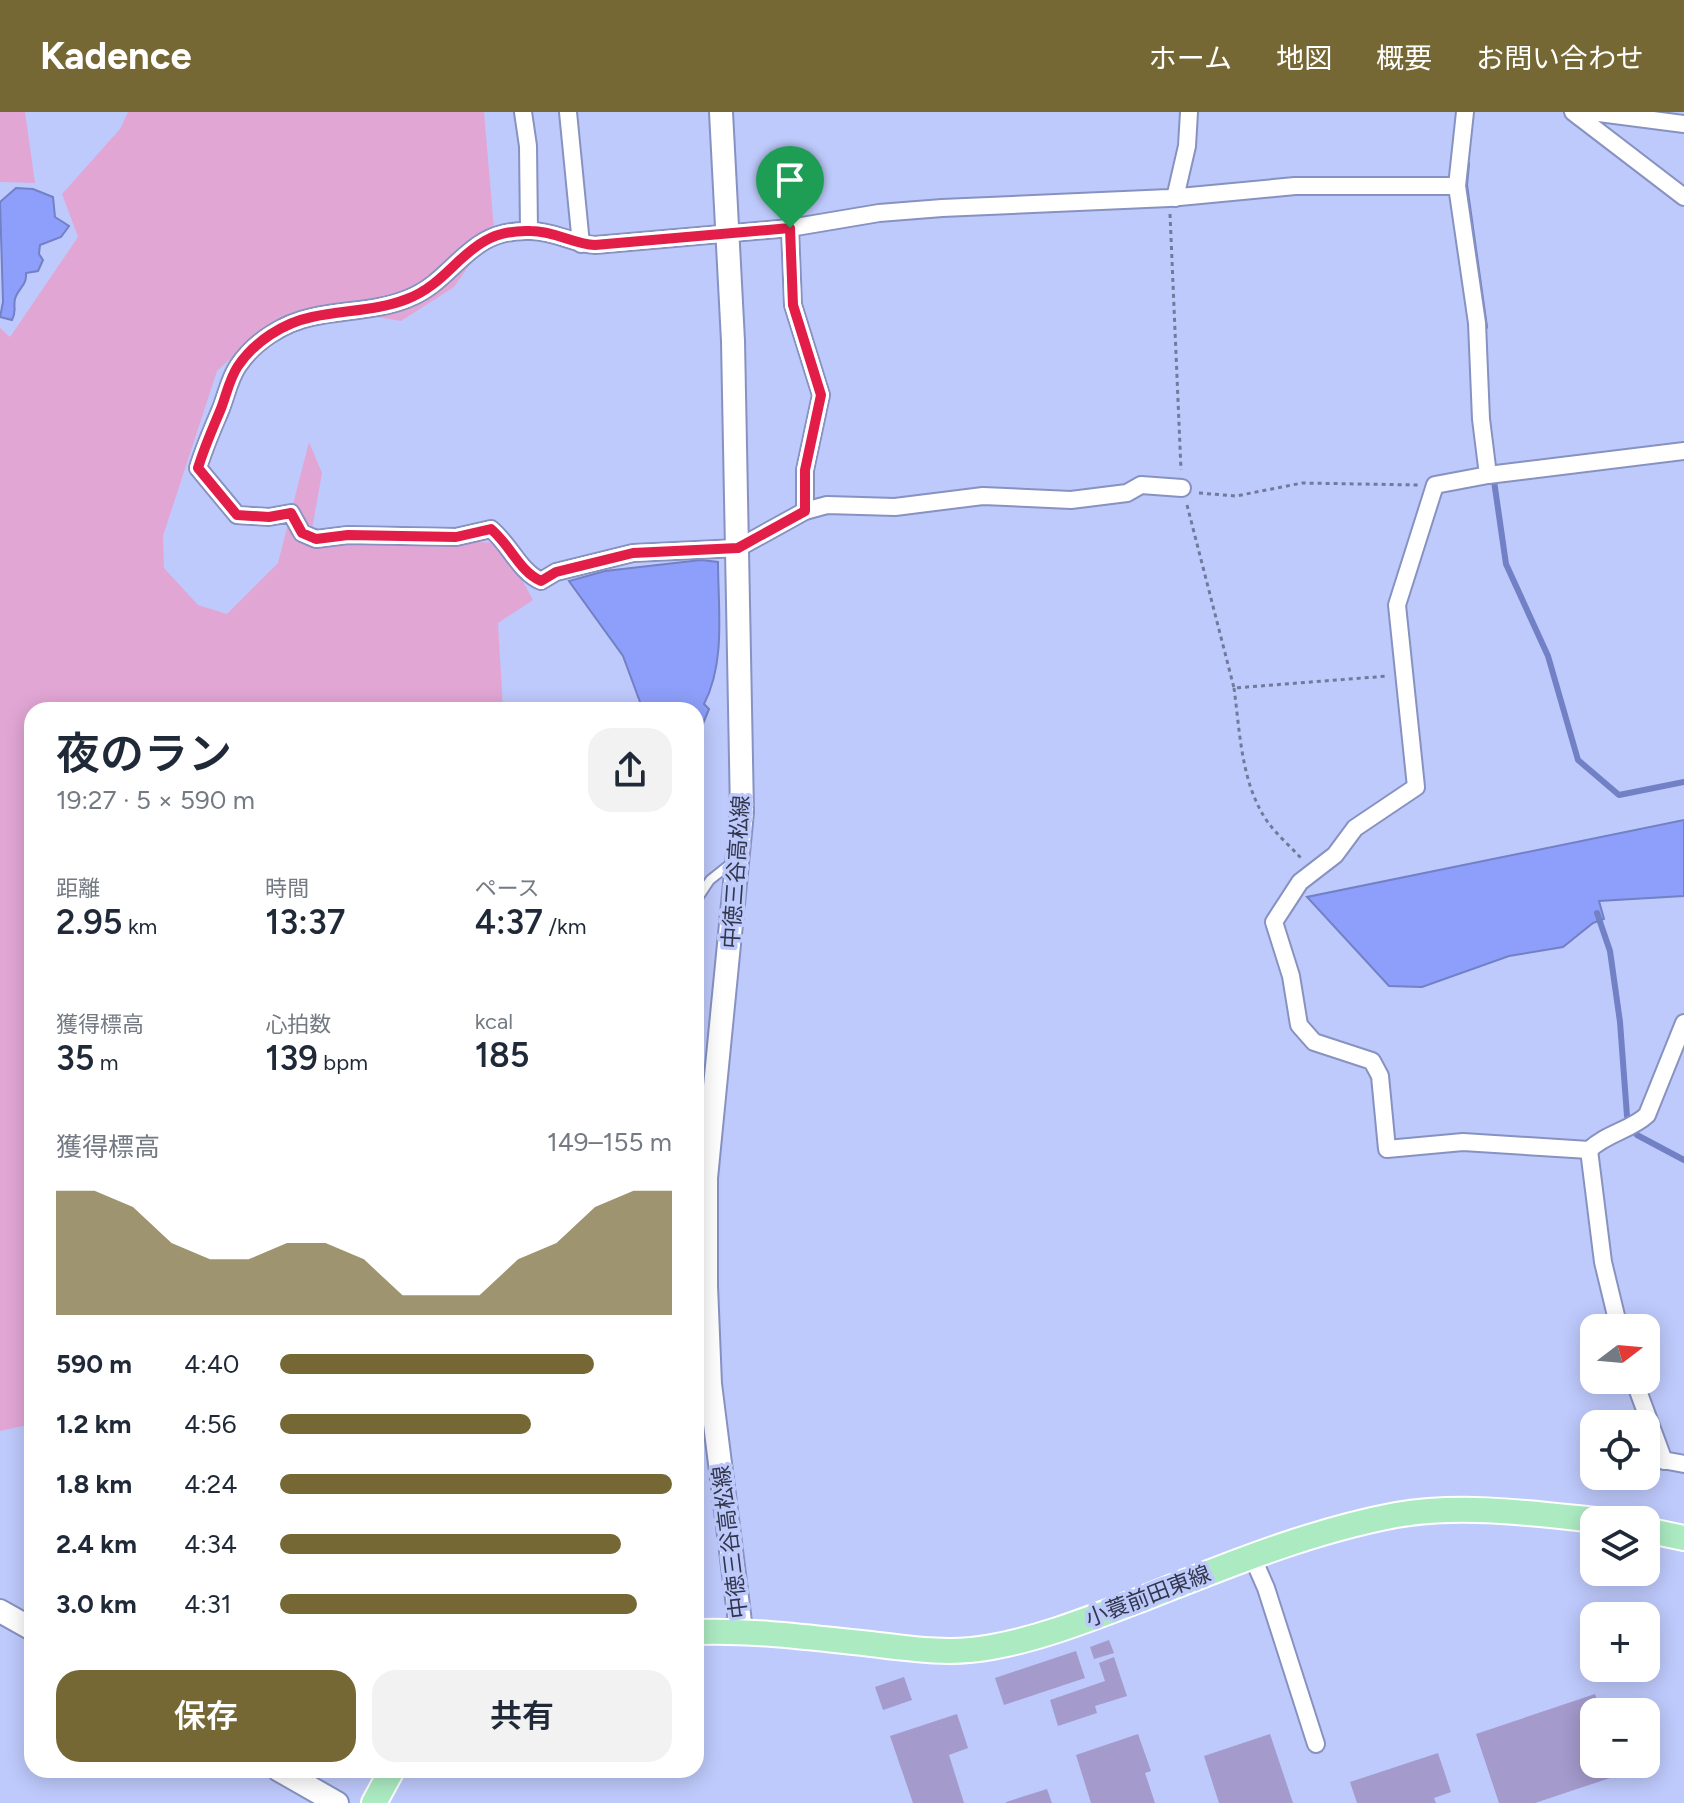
<!DOCTYPE html>
<html lang="ja">
<meta charset="utf-8">
<style>
:root{--surface:#fff;--page:#f2f2f3;--text:#1f2937;--muted:#747a83;--accent:#766835}
body{margin:0;font-family:Figtree,"Noto Sans JP",sans-serif;background:var(--page);color:var(--text);height:100vh;display:flex;flex-direction:column;font-size:30px;white-space:nowrap}
*{box-sizing:border-box;margin:0}
p{font-size:26px;color:var(--muted)}
.icon{flex:none;width:44px;height:44px;fill:none;stroke:currentColor;stroke-width:2;stroke-linecap:round;stroke-linejoin:round}
.map{position:relative;flex:1;overflow:hidden}
.drawer{position:absolute;left:24px;top:590px;width:680px;height:1076px;display:flex;flex-direction:column;background:var(--surface);border-radius:24px;box-shadow:0 4px 20px #0003}
.drawer>*{flex:none}
.needle{width:52px;rotate:74deg}
.tools{position:absolute;left:1580px;top:1202px;display:grid;gap:16px}
.tools a{display:grid;place-items:center;width:80px;height:80px;border-radius:16px;background:var(--surface);box-shadow:0 4px 20px #0003;font-size:40px}
.pin{position:absolute;display:grid;place-items:center;width:68px;height:68px;color:#fff;margin:-82px -34px;border-radius:50% 50% 50% 0;rotate:-45deg;box-shadow:0 0 8px #0007}
.pin .icon{rotate:45deg}
.round{display:grid;place-items:center;flex:none;width:84px;height:84px;border-radius:24px;background:var(--page)}
.summary{display:flex;align-items:center;justify-content:space-between;height:136px;padding:0 32px}
h1{font-size:44px;font-weight:600;line-height:60px}
.metrics{display:grid;grid-template-columns:repeat(3,1fr);gap:12px;height:136px;padding:8px 32px}
.metrics div{display:grid;align-content:center}
.metrics b{font-size:34px;font-weight:600}
.metrics small{font-size:22px;font-weight:400}
.metrics p{font-size:22px}
.chart{height:224px;padding:16px 32px}
.chart p{display:flex;justify-content:space-between}
.chart svg{width:100%;height:144px;margin-top:8px;fill:var(--accent);opacity:.7}
.button{display:flex;gap:16px;margin-top:auto;padding:16px 32px}
.button a{flex:1;height:92px;border-radius:24px;background:var(--accent);color:#fff;font-size:32px;font-weight:600;line-height:92px;text-align:center}
.button a+a{background:var(--page);color:var(--text)}
ul{padding:0 32px;list-style:none;font-size:26px}
li{display:grid;grid-template-columns:128px 96px 1fr;align-items:center;height:60px}
li i{height:20px;border-radius:10px;background:var(--accent)}
header{display:flex;align-items:center;gap:48px;box-sizing:border-box;height:112px;padding:0 40px;background:var(--accent);color:#fff}
header strong{font-size:38px}
nav{display:flex;gap:44px;margin-inline-start:auto;font-size:28px}
.map>svg:first-child{display:block}
.green{fill:#e2a6d5}
.water{fill:#8d9ffa;stroke:#7280c6;stroke-width:2}
.lines{fill:none;stroke-linecap:round;stroke-linejoin:round}
.stream{stroke:#7280c6;stroke-width:6}
.building{fill:#a49acb}
.lane-casing{stroke:#8792c1;stroke-width:12}
.street-casing{stroke:#8792c1;stroke-width:20}
.secondary-casing{stroke:#8792c1;stroke-width:26}
.primary-casing{stroke:#fff;stroke-width:28}
.path{stroke:#727a9c;stroke-width:3;stroke-dasharray:4 4;stroke-linecap:butt}
.lane{stroke:#fff;stroke-width:8}
.street{stroke:#fff;stroke-width:16}
.secondary{stroke:#fff;stroke-width:22}
.primary{stroke:#acebc2;stroke-width:24}
.route-casing{stroke:#fff;stroke-width:16}
.route{stroke:#e11d48;stroke-width:10}
.labels{text-anchor:middle;dominant-baseline:central;stroke-width:7;stroke-linejoin:round;paint-order:stroke}
.street-label{font-size:22px;fill:#32374b;stroke:#becafc}
</style>
<header>
<strong>Kadence</strong>
<nav><a>ホーム</a><a>地図</a><a>概要</a><a>お問い合わせ</a></nav>
</header>
<div class="map">
<svg width="1684" height="1691" viewBox="0 0 1684 1691">
<rect width="100%" height="100%" fill="#becafc"/>
<!-- green -->
<g class="green">
<polygon points="0,0 25,0 35,71 0,70"/>
<polygon points="128,0 484,0 494,118 454,175 401,209 346,200 266,214 217,259 163,424 164,456 198,493 227,502 278,451 309,330 322,361 311,423 502,431 533,488 498,511 503,598 32,598 32,1312 0,1319 0,216 10,225 78,125 62,82 120,17"/>
</g>
<!-- water -->
<g class="water">
<path d="M16 76 33 77 53 85 55 105 69 114 61 125 40 133 39 142 43 148 38 159 26 161C27 174 18 176 15 187 13 196 17 199 12 208L0 205 3 190 0 90Z"/>
<path d="M701 448 718 450C718 495 726 550 704 592L709 597 696 629V598H643L623 544 569 469 605 459Z"/>
<polygon points="1684,708 1684,784 1599,789 1604,807 1593,811 1563,835 1509,844 1422,875 1389,874 1307,785"/>
</g>
<g class="lines">
<!-- stream -->
<g class="stream">
<polyline points="1467,52 1465,73 1485,215"/>
<polyline points="1493,362 1506,452 1548,544 1578,648 1619,683 1684,670"/>
<polyline points="1597,801 1610,839 1620,910 1627,1004 1637,1023 1684,1048"/>
</g>
</g>
<!-- building -->
<g class="building">
<polygon points="1109,1528 1114,1541 1094,1547 1090,1535"/>
<polygon points="1076,1539 1085,1566 1004,1593 995,1566"/>
<polygon points="1114,1545 1127,1584 1095,1594 1097,1601 1058,1614 1050,1588 1105,1569 1099,1551"/>
<polygon points="904,1565 912,1588 883,1598 875,1575"/>
<polygon points="1595,1582 1601,1600 1594,1600 1594,1652 1618,1652 1622,1662 1535,1691 1499,1691 1476,1622"/>
<polygon points="957,1602 968,1636 949,1643 964,1691 913,1691 890,1624"/>
<polygon points="1138,1622 1151,1659 1145,1661 1155,1691 1091,1691 1076,1643"/>
<polygon points="1270,1622 1293,1691 1219,1691 1204,1644"/>
<polygon points="1438,1641 1451,1680 1434,1686 1436,1691 1357,1691 1350,1670"/>
<polygon points="1047,1677 1052,1691 1006,1691 1006,1690"/>
</g>
<g class="lines">
<!-- lane casing -->
<g class="lane-casing">
<polyline id="lane" points="696,789 710,768 734,749"/>
</g>
<!-- street casing -->
<g class="street-casing">
<g id="street">
<polyline points="523,0 528,34 529,118"/>
<polyline points="568,0 581,132"/>
<path d="M1465 0 1457 74 1477 211 1481 307 1488 363 1435 373 1397 493 1416 675 1355 716 1335 743 1300 770 1274 810 1291 864 1299 913 1314 930 1372 949 1380 964 1387 1037 1463 1030 1589 1038C1607 1021 1631 1018 1647 1003L1684 911"/>
<polyline points="1573,0 1684,85"/>
<polyline points="1580,5 1599,1 1684,12"/>
<polyline points="1175,86 1187,34 1189,0"/>
<polyline points="790,116 793,193 821,283 805,358 805,399"/>
<polyline points="1488,363 1684,339"/>
<path d="M1182 376 1141 373 1127 381 1071 388 983 384 895 395 827 393 805 399 738 436 633 441 556 460 541 469C519 459 511 434 491 417L456 425 348 423 316 427 302 421 291 401 269 405 237 403 198 356C204 336 212 318 220 299 226 285 229 267 238 254 254 230 283 211 312 205 343 198 377 199 407 187 457 168 466 116 531 119 555 119 573 132 595 133L790 116 879 101 942 96 1169 86 1295 74H1457"/>
<polyline points="1589,1038 1603,1150 1619,1216"/>
<polyline points="1634,1268 1664,1349"/>
<polyline points="1646,1345 1684,1352"/>
<polyline points="1252,1444 1266,1476 1316,1632"/>
</g>
</g>
<!-- secondary casing -->
<g class="secondary-casing">
<g id="secondary">
<polyline points="721,0 733,229 742,700 706,1066 706,1174 710,1272 741,1518"/>
<polyline points="0,1499 32,1517"/>
<polyline points="279,1658 337,1691"/>
</g>
</g>
<!-- primary casing -->
<g class="primary-casing">
<g id="primary">
<polyline points="1646,1418 1684,1426"/>
<path d="M696 1520C755 1518 813 1526 871 1532 911 1537 952 1543 992 1535 1042 1526 1089 1507 1137 1489 1221 1456 1306 1420 1396 1403 1462 1392 1530 1401 1596 1408"/>
<polyline points="374,1691 392,1658"/>
</g>
</g>
<!-- path -->
<g class="path">
<polyline points="1170,102 1181,358"/>
<polyline points="1199,381 1236,384 1302,371 1418,373"/>
<polyline points="1187,393 1234,576 1388,564"/>
<path d="M1234 576C1240 620 1241 671 1267 709 1276 722 1290 734 1301 746"/>
</g>
<!-- lane -->
<use href="#lane" class="lane"/>
<!-- street -->
<use href="#street" class="street"/>
<!-- secondary -->
<use href="#secondary" class="secondary"/>
<!-- primary -->
<use href="#primary" class="primary"/>
</g>
<g class="lines">
<!-- route casing -->
<g class="route-casing">
<path id="route" d="M790 116 793 193 821 283 805 358V399L738 436 633 441 556 460 541 469C519 459 511 434 491 417L456 425 348 423 316 427 302 421 291 401 269 405 237 403 198 356C204 336 212 318 220 299 226 285 229 267 238 254 254 230 283 211 312 205 343 198 377 199 407 187 457 168 466 116 531 119 555 119 573 132 595 133Z"/>
</g>
<!-- route -->
<use href="#route" class="route"/>
</g>
<g class="labels">
<!-- street labels -->
<g class="street-label">
<text transform="translate(736 760) rotate(-86)">中徳三谷高松線</text>
<text transform="translate(730 1430) rotate(-97)">中徳三谷高松線</text>
<text transform="translate(1148 1484) rotate(-21)">小蓑前田東線</text>
</g>
</g>
</svg>
<div class="tools">
<a><svg class="needle" viewBox="-14 -14 28 28"><path d="M0-13l5 13h-10z" fill="#e53935"/><path d="M0 13l5-13h-10z" fill="#747a83"/></svg></a>
<a><svg class="icon" aria-label="locate" viewBox="0 0 24 24"><circle cx="12" cy="12" r="6"/><path d="M12 2v4M12 18v4M2 12h4M18 12h4"/></svg></a>
<a><svg class="icon" aria-label="layers" viewBox="0 0 24 24"><path d="M12 4l9 5-9 5-9-5zM3 14l9 5 9-5"/></svg></a>
<a>+</a>
<a>−</a>
</div>
<div class="pin" style="left:790px;top:116px;background:#1e9e55"><svg class="icon" aria-label="arrive" viewBox="0 0 24 24"><path d="M6 21V4h12l-3 4 3 4H6"/></svg></div>
<section class="drawer">
<div class="summary"><div><h1>夜のラン</h1><p>19:27 · 5 × 590 m</p></div><a class="round"><svg class="icon" aria-label="share" viewBox="0 0 24 24"><path d="M12 15V3M7 8l5-5 5 5M5 13v7h14v-7"/></svg></a></div>
<div class="metrics">
<div><p>距離</p><b>2.95<small> km</small></b></div>
<div><p>時間</p><b>13:37</b></div>
<div><p>ペース</p><b>4:37<small> /km</small></b></div>
</div>
<div class="metrics">
<div><p>獲得標高</p><b>35<small> m</small></b></div>
<div><p>心拍数</p><b>139<small> bpm</small></b></div>
<div><p>kcal</p><b>185</b></div>
</div>
<div class="chart"><p><span>獲得標高</span>149–155 m</p>
<svg viewBox="0 0 160 44" preserveAspectRatio="none"><path d="M0 44V6L10 6L20 11L30 22L40 27L50 27L60 22L70 22L80 27L90 38L100 38L110 38L120 27L130 22L140 11L150 6L160 6V44z"/></svg>
</div>
<ul>
<li><b>590 m</b>4:40<i style="width:80%"></i></li>
<li><b>1.2 km</b>4:56<i style="width:64%"></i></li>
<li><b>1.8 km</b>4:24<i style="width:100%"></i></li>
<li><b>2.4 km</b>4:34<i style="width:87%"></i></li>
<li><b>3.0 km</b>4:31<i style="width:91%"></i></li>
</ul>
<div class="button"><a>保存</a><a>共有</a></div>
</section>
</div>
